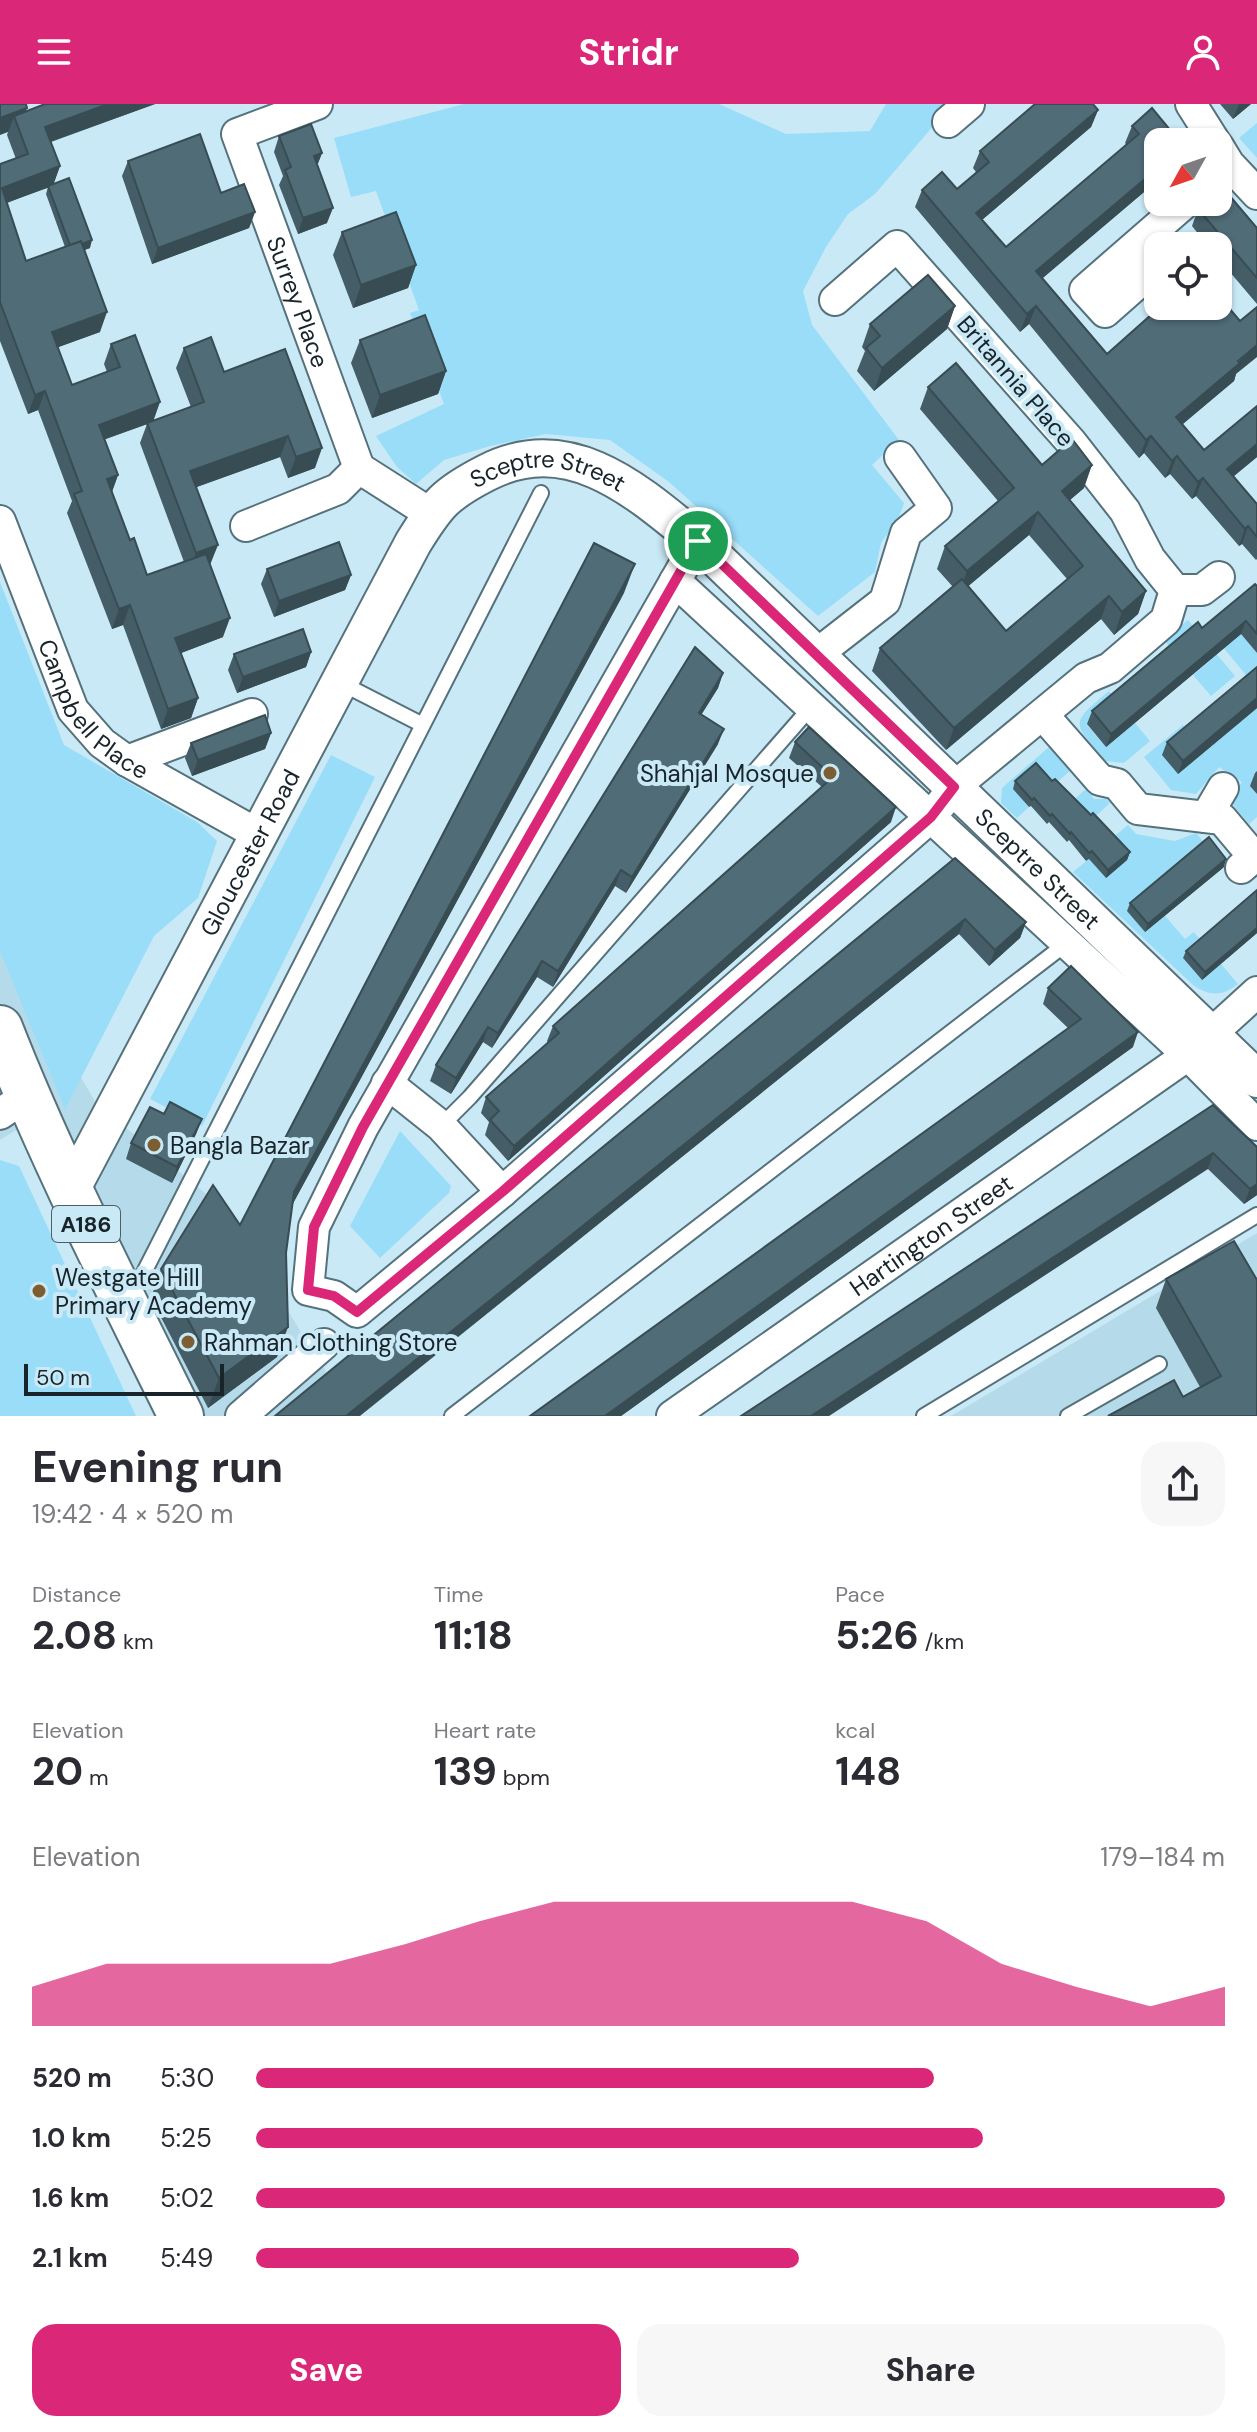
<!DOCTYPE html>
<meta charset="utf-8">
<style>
:root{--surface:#fff;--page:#f7f7f7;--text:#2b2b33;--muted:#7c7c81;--accent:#db2777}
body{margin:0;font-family:"DM Sans",sans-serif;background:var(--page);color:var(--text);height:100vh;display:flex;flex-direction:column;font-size:30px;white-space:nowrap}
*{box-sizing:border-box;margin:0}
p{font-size:26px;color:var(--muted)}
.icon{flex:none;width:44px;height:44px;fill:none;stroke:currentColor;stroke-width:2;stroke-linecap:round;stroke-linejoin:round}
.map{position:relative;height:1312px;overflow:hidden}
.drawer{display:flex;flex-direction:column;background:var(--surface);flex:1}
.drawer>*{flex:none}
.needle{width:52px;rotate:230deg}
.fabs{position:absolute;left:1144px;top:24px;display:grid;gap:16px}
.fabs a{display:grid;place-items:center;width:88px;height:88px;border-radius:16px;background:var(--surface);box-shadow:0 2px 6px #0004;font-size:40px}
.scale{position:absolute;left:24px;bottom:20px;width:200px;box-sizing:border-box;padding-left:8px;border:4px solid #182429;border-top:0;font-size:22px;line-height:28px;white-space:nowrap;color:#182429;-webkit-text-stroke:6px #cae9f6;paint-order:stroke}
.pin{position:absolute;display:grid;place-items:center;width:68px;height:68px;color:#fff;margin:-34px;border:4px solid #fff;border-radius:50%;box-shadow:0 2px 8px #0007}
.round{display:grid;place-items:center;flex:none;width:84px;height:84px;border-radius:24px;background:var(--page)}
.headline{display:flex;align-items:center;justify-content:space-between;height:136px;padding:0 32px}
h1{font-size:44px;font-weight:700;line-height:60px}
.metrics{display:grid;grid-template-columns:repeat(3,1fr);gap:12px;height:136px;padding:8px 32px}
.metrics div{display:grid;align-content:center}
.metrics b{font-size:40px;font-weight:700}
.metrics small{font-size:22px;font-weight:400}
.metrics p{font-size:22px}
.chart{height:224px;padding:16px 32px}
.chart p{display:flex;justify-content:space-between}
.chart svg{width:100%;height:144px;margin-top:8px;fill:var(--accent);opacity:.7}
.button{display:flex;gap:16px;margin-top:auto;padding:16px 32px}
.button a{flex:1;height:92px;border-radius:24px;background:var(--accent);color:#fff;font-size:32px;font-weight:700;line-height:92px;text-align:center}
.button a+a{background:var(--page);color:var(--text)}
ul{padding:0 32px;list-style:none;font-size:26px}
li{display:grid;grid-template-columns:128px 96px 1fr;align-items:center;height:60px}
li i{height:20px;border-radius:10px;background:var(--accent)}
header{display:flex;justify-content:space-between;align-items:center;height:104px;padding:0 32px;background:var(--accent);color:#fff;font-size:36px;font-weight:700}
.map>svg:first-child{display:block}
.built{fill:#b5dbeb}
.green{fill:#99ddf8}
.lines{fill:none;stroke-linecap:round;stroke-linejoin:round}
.service-casing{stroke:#55717c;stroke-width:18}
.minor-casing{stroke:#55717c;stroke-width:34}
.tertiary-casing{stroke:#55717c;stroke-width:40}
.primary-casing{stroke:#55717c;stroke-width:48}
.service{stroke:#fff;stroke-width:14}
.minor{stroke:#fff;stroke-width:30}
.tertiary{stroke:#fff;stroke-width:36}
.primary{stroke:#fff;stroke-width:44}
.wall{fill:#455d66;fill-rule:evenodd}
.shaded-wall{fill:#384c53}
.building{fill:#506c77;stroke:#384c53;stroke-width:2}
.route-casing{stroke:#fff;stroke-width:16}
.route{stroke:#db2777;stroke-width:10}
.poi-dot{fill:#7c5e32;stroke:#cae9f6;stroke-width:3}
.labels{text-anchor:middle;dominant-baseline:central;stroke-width:8;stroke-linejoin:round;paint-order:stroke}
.shield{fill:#cae9f6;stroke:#4d5f66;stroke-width:2}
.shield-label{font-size:22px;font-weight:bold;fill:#182429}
.street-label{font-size:24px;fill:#182429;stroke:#cae9f6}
.poi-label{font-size:24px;fill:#182429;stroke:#cae9f6;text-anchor:start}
</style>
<header><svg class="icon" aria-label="menu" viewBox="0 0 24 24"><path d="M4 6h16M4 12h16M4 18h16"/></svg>Stridr<svg class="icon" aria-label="person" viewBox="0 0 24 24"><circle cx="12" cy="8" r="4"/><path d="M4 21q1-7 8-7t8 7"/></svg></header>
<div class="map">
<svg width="1257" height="1312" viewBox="0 0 1257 1312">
<rect width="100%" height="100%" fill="#cae9f6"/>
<!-- built -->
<g class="built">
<polygon points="0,834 96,999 223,1104 354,1312 178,1312 16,1026 0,1036"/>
<polygon points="1257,1129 1257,1312 951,1312"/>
</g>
<!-- green -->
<g class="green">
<polygon points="464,0 719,0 786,30 870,27 886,0 952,0 875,90 848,110 826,143 803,187 812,221 899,336 872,361 904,399 899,413 881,439 875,468 818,512 669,378 610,336 546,330 490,342 444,356 416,380 397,363 376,332 444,300 410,209 419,206 376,87 351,93 334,34"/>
<polygon points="1257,19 1257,54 1239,34"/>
<polygon points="0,478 64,641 197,718 217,737 198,794 154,832 65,1005 0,847"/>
<polygon points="1227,513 1257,549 1257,599 1239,577 1246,571 1207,524"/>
<polygon points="1188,516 1235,572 1211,592 1193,571 1212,555 1174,548 1164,536"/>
<path d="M1109 587 1116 596 1087 621 1106 643 1135 619 1150 637 1124 659 1106 657C1073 618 1068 621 1109 587Z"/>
<polygon points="1257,604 1257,676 1251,682 1257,690 1257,713 1249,720 1230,697 1242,678 1219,663 1196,690 1171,686 1144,653 1183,621 1190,629 1178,670"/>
<polygon points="1049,643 1070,667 1049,685 1013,685 1029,703 1017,714 1001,699 1002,684"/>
<polygon points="331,651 375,673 202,1022 150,995"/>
<polygon points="1086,685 1094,695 1106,695 1110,699 1088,719 1070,699"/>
<path d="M1128 721 1136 730 1175 737 1196 729 1206 741 1145 828 1165 812 1185 835 1194 828 1202 838 1184 855 1202 876 1221 860 1238 880C1222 893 1209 892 1193 881L1073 768 1089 755 1106 774 1127 756 1110 736Z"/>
<polygon points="400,1027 451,1082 449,1089 380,1154 350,1122"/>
<polygon points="0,1056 19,1062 136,1312 0,1312"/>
</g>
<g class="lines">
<!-- service casing -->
<g class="service-casing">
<g id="service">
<polyline points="339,578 421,620"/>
<polyline points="441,1022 470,993 811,603"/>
<polyline points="131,1194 541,389"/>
<polyline points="452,1312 1067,839"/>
<polyline points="924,1312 1257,1111"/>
<polyline points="1068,1312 1159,1260"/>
</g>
</g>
<!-- minor casing -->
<g class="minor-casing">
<g id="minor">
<path id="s1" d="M317 0 237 30 359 364 431 410"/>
<polyline points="1191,0 1215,38"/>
<polyline points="948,18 969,0"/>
<polyline points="1218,42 1229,60 1257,90"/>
<polyline points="1140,138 1139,178 1105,208 1085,186 1186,98"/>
<path id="s2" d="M0 417 73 606 102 639 127 657 259 731"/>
<polyline points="246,422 338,385 359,364"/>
<polyline points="698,437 363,1023 314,1123 308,1186 334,1192 357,1208 502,1088 931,713 954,683 1086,574 1110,564 1166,516 1175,486 1150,455 1125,407 1071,338 897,142 835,196"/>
<polyline points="675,477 1188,951 1257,1021"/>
<polyline points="1175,486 1202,486 1219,473"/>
<polyline points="817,550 885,497 906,429 936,404 900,353"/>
<polyline points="1043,611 1100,676 1117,680 1138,705 1222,715 1254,753 1241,764"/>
<polyline points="127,657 252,610"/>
<polyline points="1206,713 1223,684"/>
<polyline points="387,979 441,1022 502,1088"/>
<polyline points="0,1010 26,992"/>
<polyline points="241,1312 324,1240"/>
<path id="s3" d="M672 1312 1188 951 1257 888"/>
</g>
</g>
<!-- tertiary casing -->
<g class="tertiary-casing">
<g id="tertiary">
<path id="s4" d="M70 1088 413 439C437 400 445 390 486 369 569 326 636 386 698 437L1257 975"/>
</g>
</g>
<!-- primary casing -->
<g class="primary-casing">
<path id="primary" d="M0 924C52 1057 118 1184 181 1312"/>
</g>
<!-- service -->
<use href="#service" class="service"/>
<!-- minor -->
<use href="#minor" class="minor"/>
<!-- tertiary -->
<use href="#tertiary" class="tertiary"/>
<!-- primary -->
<use href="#primary" class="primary"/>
</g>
<!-- wall -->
<g class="wall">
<path d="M0 0 26 7 45 0H155L51 38 60 62 53 80 90 144 84 146 100 228 58 243 72 281 107 268 104 260 111 240 153 316 191 303 176 264 184 244 224 268 285 245 315 364 288 374 280 353 196 383 223 533 181 549 198 594 191 614 161 625 123 521 112 525 67 409 72 397 38 306 28 310 0 237V60L16 55 7 31 8 28ZM48 83 46 90 65 143 26 157 7 99ZM147 320 140 339 184 458 147 471 130 436 112 388 118 371 105 335Z"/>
<polygon points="1220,0 1251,0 1233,15"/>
<polygon points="1098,6 1091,23 982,116 1006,143 1127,41 1125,39 1132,22 1158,38 1158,78 1157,77 1042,174 1107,250 1236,270 1234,277 1182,320 1204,346 1257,302 1257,353 1233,372 1257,400 1257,455 1256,456 1242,440 1239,442 1196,392 1192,395 1170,370 1165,374 1144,349 1139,354 1029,220 1020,228 915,103 922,86 957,85 976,68 973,64 980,47"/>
<polygon points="279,32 322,49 317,62 327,119 298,130 279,81 283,72 274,48"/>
<polygon points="128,57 221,89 255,108 249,124 152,160 122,72"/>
<polygon points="1198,105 1257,124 1257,200 1218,154 1218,142 1208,142 1192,122"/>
<polygon points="342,128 416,161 408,184 353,204 333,151"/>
<polygon points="955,202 947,225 874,287 857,267 865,247 862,243 870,220"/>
<polygon points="360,236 446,267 438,290 372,314 351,259"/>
<path d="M928 283 1042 361 1084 384 1069 397 1146 487 1138 510 1114 531 1101 515 946 646 872 567 880 544 953 483 937 465 945 442 998 397 920 305ZM1029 431 1067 475 1006 527 968 482Z"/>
<polygon points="267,465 351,471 345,486 274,513 261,480"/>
<polygon points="1257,482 1257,549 1241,530 1106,643 1087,620 1092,607"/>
<polygon points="624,489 292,1101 286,1149 277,1253 208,1304 151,1194 161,1165 240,1121"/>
<polygon points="311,548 306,563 237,589 228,566 234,550"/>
<polygon points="1257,563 1257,604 1178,670 1162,651 1167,638"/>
<polygon points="723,569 718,584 701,611 718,640 626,789 615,782 553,883 537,873 492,944 483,938 451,990 430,977 436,961"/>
<polygon points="271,629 265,645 192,672 185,654 191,639"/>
<polygon points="795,638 891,718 508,1057 485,1031 489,1018 481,1009 486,993 548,939 547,937 553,922 822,683 789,654"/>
<polygon points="1257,667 1257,690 1250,682 1255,669"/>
<polygon points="1015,677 1052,677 1130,748 1127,756 1106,774 1089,755 1086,757 1069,736 1067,738 1049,718 1047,720 1031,702 1029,703 1013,685"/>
<polygon points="955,754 1026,818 1020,834 989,862 959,830 360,1312 275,1312"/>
<polygon points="1224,763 1145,828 1127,807 1130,799"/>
<polygon points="1257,786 1257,829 1202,876 1183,854 1186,847"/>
<polygon points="1048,884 1133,943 621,1312 530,1312 1068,924 1043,900"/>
<polygon points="1213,1001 1257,1091 1244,1100 1208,1065"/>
<polygon points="164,1010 202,1015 196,1030 172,1079 126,1055 131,1039"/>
<polygon points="1166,1175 1257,1312 1183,1293 1200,1283 1156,1204"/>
</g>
<!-- shaded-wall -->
<g class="shaded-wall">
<polygon points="108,0 155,0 38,42 45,23"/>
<polygon points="1239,0 1251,0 1233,15"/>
<polygon points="27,4 20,24 14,12 8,28 0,31 0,14"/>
<polygon points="1098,6 1091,23 970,126 976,109"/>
<polygon points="322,49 316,64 314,52"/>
<polygon points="60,62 53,82 0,101 2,84"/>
<polygon points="1158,64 1157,77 1030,185 1036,167"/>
<polygon points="333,104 327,119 298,130 303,114"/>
<polygon points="255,108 249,124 152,160 158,144"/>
<polygon points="92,136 90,144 68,152 71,144"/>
<polygon points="416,161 408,184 353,204 361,181"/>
<polygon points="955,202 947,225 874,287 882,264"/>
<polygon points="1036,202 1029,220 1020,228 1027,210"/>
<polygon points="107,208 100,228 45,248 52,228"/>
<polygon points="1257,241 1257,253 1236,270 1234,277 1170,331 1176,313"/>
<polygon points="446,267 438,290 372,314 380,291"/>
<polygon points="45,287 38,306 28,310 35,291"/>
<polygon points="160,298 153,318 92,340 99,321"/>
<polygon points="288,332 280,353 183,388 190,367"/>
<polygon points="1151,332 1144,349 1139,354 1146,336"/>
<polygon points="1257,340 1257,353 1221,383 1227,365"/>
<polygon points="322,344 315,364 288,374 296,353"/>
<polygon points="1177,352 1170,370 1165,374 1172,357"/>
<polygon points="1092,361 1084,384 1053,410 1062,387"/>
<polygon points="118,371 111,390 107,375"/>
<polygon points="1203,374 1196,392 1192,395 1198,378"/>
<polygon points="1038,408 1029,431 959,490 967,467"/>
<polygon points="1248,422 1242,440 1239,442 1245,425"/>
<polygon points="218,441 210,461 188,470 196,449"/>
<polygon points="635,460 624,489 283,1118 294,1088"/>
<polygon points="351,471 345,486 274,513 279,497"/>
<polygon points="1146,487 1138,510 1114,531 1122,508"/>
<polygon points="1109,492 1101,515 946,646 954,624"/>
<polygon points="130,501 123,521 112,525 119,505"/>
<polygon points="230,514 223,533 168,554 175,534"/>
<polygon points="1246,517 1241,530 1106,643 1111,630"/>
<polygon points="311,548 306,563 237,589 243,573"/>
<polygon points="723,569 718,584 693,624 699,609"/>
<polygon points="198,594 191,614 161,625 168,605"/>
<polygon points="1257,594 1257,604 1178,670 1183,657"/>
<polygon points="724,625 718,640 626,789 632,773"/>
<polygon points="271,629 265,645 192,672 198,656"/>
<polygon points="896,703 891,718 508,1057 514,1042"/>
<polygon points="1130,748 1127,756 1106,774 1108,766"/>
<polygon points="1226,755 1224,763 1145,828 1148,820"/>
<polygon points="621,766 615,782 553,883 558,867"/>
<polygon points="965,815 959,830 359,1312 346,1312"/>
<polygon points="1026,818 1020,834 989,862 995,846"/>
<polygon points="1257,824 1257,829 1202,876 1205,868"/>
<polygon points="542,857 537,873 492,944 498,929"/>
<polygon points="488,923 483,938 451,990 456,974"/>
<polygon points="1138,928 1133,943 621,1312 605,1312"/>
<polygon points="202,1015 196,1030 172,1079 177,1063"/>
<polygon points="1213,1049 1208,1065 829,1312 811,1312"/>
<polygon points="1257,1080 1257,1091 1244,1100 1250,1085"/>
<polygon points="288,1223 277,1253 208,1304 219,1274"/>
</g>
<!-- building -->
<g class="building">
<polygon points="0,0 26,0 27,4 0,14"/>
<polygon points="45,0 108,0 45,23 60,62 2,84 26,157 81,137 107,208 52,228 72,281 120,263 111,240 135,231 160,298 99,321 118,371 107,375 130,436 134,434 147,471 206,450 230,514 175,534 198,594 168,605 130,501 119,505 74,390 82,387 45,287 35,291 0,198 0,60 28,50 14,12"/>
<polygon points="1035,0 1093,0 1098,6 976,109 1006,143 1139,30 1132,22 1152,4 1180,38 1158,38 1158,64 1036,167 1107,250 1161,202 1218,202 1218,191 1240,217 1257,203 1257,241 1238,257 1240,259 1176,313 1204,346 1257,302 1257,340 1227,365 1257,400 1257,433 1248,422 1245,425 1203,374 1198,378 1177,352 1172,357 1151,332 1146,336 1036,202 1027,210 922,86 942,68 957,85 989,58 980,47"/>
<polygon points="311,20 322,49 314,52 333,104 303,114 285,66 291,63 279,32"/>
<polygon points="200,30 221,89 244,80 255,108 158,144 128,57"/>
<polygon points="69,74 92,136 82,140 81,137 70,141 48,82"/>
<polygon points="1223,84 1257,124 1257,174 1198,105 1206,98 1218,98 1218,88"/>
<polygon points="396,108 416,161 361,181 342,128"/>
<polygon points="928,171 955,202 882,264 866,244 880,232 870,220"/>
<polygon points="425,211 446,267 380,291 360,236"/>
<polygon points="211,233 224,268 285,245 322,344 296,353 288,332 190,367 218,441 196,449 147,319 204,298 184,244"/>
<polygon points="956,259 1042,361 1072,335 1092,361 1062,387 1146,487 1122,508 1109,492 954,624 880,544 962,475 1006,527 1083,462 1038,408 967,467 945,442 1014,384 928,283"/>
<polygon points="339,438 351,471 279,497 267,465"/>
<polygon points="594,439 635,460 294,1088 286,1149 288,1223 219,1274 161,1165 213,1081 240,1121"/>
<polygon points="1255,480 1257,482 1257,530 1246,517 1111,630 1092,607 1198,518 1202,524"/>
<polygon points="303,525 311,548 243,573 234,550"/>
<polygon points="695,543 723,569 699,609 724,625 632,773 621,766 558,867 542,857 498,929 488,923 456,974 436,961"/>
<polygon points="1257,563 1257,594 1183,657 1167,638"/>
<polygon points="265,611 271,629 198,656 191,639"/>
<polygon points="809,623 896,703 514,1042 490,1016 499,1007 486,993 559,929 553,922 833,673 795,638"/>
<polygon points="1036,659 1052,677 1055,675 1091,711 1093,709 1130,748 1108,766 1092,747 1089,749 1071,728 1070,730 1052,710 1050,712 1034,694 1032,696 1015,677"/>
<polygon points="1209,733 1226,755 1148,820 1130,799"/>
<polygon points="955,754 1026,818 995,846 965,815 346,1312 275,1312"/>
<polygon points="1257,786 1257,824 1205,868 1186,847"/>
<polygon points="1071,862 1138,928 605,1312 530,1312 1081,915 1048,884"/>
<polygon points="170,998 202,1015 177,1063 131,1039 150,1003 164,1010"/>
<polygon points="1213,1001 1257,1043 1257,1080 1250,1085 1213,1049 811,1312 741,1312"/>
<polygon points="1234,1137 1257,1176 1257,1312 1108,1312 1174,1276 1183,1293 1221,1272 1166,1175"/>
</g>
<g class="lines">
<!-- route casing -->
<g class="route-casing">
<polygon id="route" points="698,437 954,683 931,713 502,1088 357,1208 334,1192 308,1186 314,1123 363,1023"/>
</g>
<!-- route -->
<use href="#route" class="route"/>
</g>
<!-- markers -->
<g class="poi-dot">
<circle cx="830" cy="669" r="8"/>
<circle cx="154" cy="1041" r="8"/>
<circle cx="39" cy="1187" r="8"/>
<circle cx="188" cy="1238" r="8"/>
</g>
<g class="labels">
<!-- shield labels -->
<rect class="shield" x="52" y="1102" width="68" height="36" rx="6"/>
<g class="shield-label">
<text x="86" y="1120">A186</text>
</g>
<!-- street labels -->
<g class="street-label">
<text stroke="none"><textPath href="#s1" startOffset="264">Surrey Place</textPath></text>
<text transform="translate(1016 277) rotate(49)">Britannia Place</text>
<text stroke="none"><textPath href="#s4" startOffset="902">Sceptre Street</textPath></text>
<text stroke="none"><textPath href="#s2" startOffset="214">Campbell Place</textPath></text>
<text stroke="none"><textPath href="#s4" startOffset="384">Gloucester Road</textPath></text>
<text stroke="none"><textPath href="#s4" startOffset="1548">Sceptre Street</textPath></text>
<text stroke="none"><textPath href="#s3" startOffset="316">Hartington Street</textPath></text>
</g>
<!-- poi labels -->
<g class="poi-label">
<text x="814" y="669" text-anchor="end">Shahjal Mosque</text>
<text x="170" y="1041">Bangla Bazar</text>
<text x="55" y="1173">Westgate Hill<tspan x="55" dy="28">Primary Academy</tspan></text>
<text x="204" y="1238">Rahman Clothing Store</text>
</g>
</g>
</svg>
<div class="fabs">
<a><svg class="needle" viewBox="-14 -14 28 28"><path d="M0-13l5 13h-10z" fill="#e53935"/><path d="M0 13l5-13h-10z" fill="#7c7c81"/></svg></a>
<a><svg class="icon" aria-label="locate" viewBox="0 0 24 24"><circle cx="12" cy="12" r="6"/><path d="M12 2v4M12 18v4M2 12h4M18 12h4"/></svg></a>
</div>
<div class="scale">50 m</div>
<div class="pin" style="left:698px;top:437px;background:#1e9e55"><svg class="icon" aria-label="arrive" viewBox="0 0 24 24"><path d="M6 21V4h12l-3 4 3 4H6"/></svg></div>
</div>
<section class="drawer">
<div class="headline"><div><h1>Evening run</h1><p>19:42 · 4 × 520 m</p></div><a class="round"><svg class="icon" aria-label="share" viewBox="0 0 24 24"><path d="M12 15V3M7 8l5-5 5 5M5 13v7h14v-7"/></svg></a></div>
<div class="metrics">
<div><p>Distance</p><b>2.08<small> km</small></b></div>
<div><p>Time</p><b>11:18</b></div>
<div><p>Pace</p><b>5:26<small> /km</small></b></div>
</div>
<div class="metrics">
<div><p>Elevation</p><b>20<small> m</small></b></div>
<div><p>Heart rate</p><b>139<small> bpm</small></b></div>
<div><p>kcal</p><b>148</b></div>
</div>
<div class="chart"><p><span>Elevation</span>179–184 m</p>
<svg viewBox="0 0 160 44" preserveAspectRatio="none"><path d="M0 44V32L10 25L20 25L30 25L40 25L50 19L60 12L70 6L80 6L90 6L100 6L110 6L120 12L130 25L140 32L150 38L160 32V44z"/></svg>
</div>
<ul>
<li><b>520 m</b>5:30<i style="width:70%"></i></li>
<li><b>1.0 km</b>5:25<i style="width:75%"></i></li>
<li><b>1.6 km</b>5:02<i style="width:100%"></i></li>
<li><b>2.1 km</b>5:49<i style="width:56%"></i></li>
</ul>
<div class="button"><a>Save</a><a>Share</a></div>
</section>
